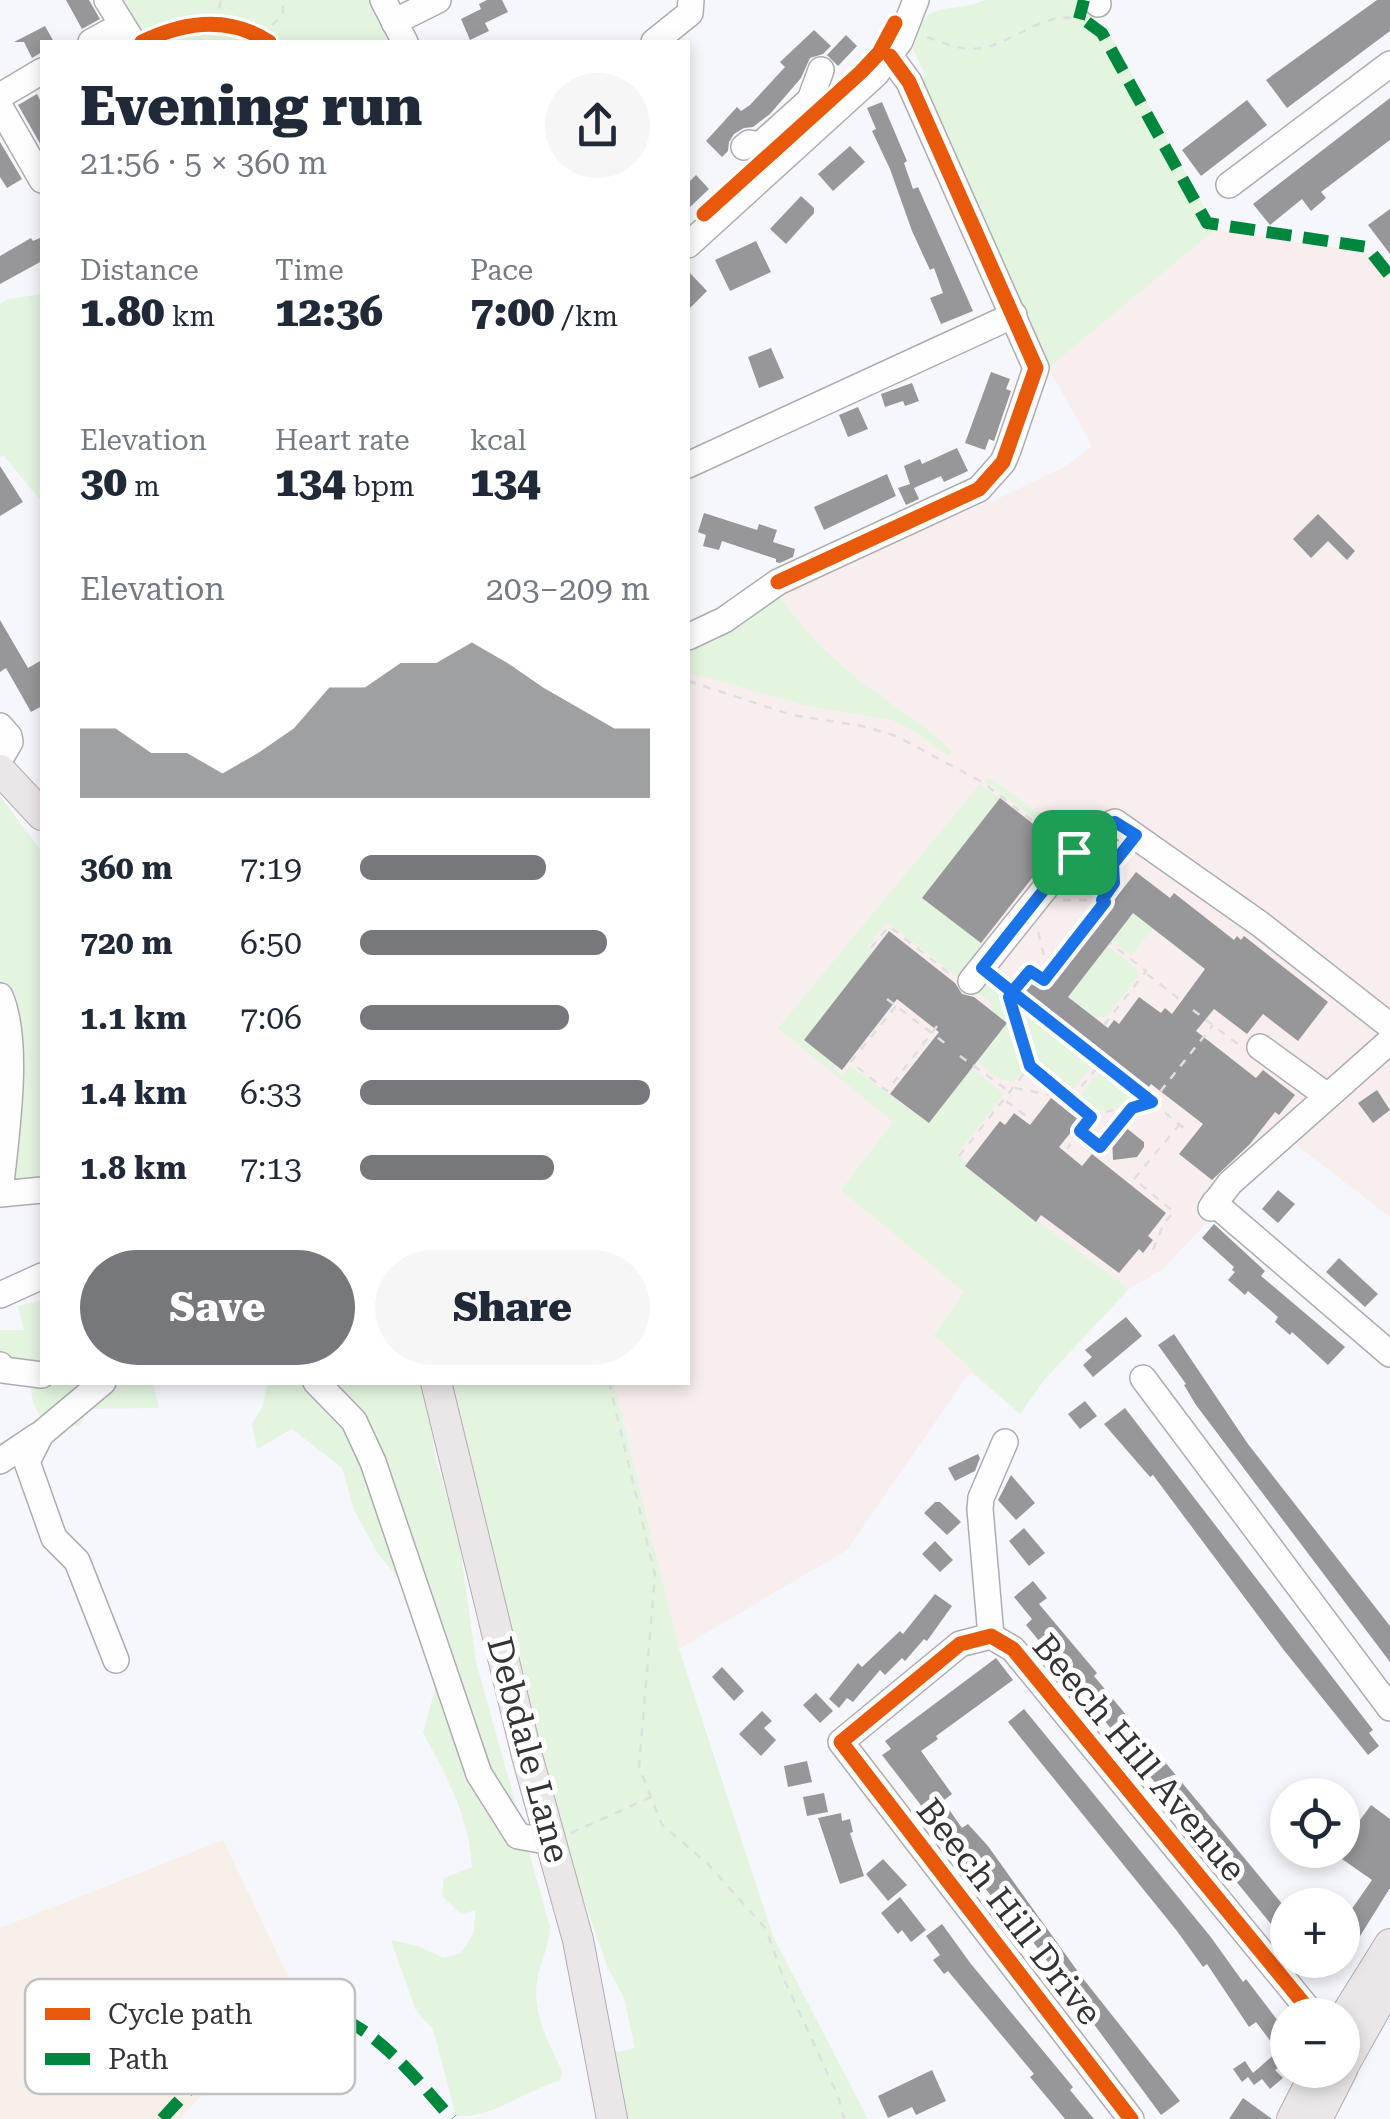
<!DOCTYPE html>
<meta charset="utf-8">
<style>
:root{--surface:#fff;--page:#f6f6f7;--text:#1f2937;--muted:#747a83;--accent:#77787c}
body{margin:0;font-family:"Roboto Serif",serif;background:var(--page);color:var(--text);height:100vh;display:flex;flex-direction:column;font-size:38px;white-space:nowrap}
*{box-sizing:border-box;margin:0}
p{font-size:32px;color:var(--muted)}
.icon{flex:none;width:55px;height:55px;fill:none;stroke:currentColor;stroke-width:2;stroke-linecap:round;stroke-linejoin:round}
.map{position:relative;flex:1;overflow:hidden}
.side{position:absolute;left:40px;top:40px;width:650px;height:1345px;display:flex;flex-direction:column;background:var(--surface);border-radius:0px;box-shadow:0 5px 15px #0003}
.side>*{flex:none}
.buttons{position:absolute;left:1270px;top:1778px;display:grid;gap:20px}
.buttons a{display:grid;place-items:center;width:90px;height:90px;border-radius:50%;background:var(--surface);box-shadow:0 5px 15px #0003;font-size:50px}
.pin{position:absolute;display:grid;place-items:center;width:85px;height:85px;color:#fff;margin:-42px;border-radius:20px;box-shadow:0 5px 15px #0006}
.round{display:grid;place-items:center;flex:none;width:105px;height:105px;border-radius:52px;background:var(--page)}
.headline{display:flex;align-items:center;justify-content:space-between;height:170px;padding:0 40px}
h1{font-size:55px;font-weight:800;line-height:75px}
.metrics{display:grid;grid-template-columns:repeat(3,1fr);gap:15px;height:170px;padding:10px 40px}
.metrics div{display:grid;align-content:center}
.metrics b{font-size:42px;font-weight:800}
.metrics small{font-size:28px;font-weight:400}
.metrics p{font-size:28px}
.chart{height:280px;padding:20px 40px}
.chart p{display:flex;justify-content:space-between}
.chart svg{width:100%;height:180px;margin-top:10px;fill:var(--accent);opacity:.7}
.cta{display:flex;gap:20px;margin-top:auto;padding:20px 40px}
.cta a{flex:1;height:115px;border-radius:60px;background:var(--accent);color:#fff;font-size:40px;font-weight:800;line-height:115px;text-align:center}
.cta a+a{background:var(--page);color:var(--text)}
ul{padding:0 40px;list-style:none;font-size:32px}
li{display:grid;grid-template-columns:160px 120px 1fr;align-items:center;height:75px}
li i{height:25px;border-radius:12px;background:var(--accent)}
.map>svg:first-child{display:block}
.industrial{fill:#f9efe9}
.education{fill:#f9eeee}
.green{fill:#e3f5df}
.building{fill:#97979a;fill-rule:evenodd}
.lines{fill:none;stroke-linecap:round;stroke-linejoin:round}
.minor-casing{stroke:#adadb1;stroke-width:28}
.major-casing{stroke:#b3abb0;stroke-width:32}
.path{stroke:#dfdfe1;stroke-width:2.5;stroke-dasharray:8 8;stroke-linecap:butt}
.minor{stroke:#fefeff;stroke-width:25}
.major{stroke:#ebe7e8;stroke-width:30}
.quiet{stroke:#00873e;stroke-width:12;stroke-dasharray:25 12;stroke-linecap:butt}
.cycleway-casing{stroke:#fff;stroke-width:21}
.cycleway{stroke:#e8590c;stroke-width:15}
.route-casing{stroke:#fff;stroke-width:20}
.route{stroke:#1a73e8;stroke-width:12}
.labels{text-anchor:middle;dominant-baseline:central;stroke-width:10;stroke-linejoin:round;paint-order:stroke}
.street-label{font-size:35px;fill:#333437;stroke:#fff}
.key{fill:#fff;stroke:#c2c2c3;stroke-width:2.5}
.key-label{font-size:28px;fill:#333437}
</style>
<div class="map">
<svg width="1390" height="2119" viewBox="0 0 1390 2119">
<rect width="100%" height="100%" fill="#f6f7fc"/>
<!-- industrial -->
<polygon class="industrial" points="223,1840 289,1978 220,2075 180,2119 0,2119 0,1928"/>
<!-- education -->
<polygon class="education" points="1216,229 1369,253 1390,280 1390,1217 1287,1138 1163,1269 1129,1289 1090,1328 1045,1379 1020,1414 970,1372 847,1550 679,1649 614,1383 688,1382 688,643 792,582 995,500 1066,466 1092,446 1048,367"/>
<!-- green -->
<g class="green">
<polygon points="120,0 373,0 395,42 145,42"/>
<path d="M984 0H1078L1114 41 1216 229 1042 373 918 84 925 75 913 49C916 40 920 24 926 17 936 5 968 10 984 0Z"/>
<polygon points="42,294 42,502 4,456 0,457 0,304 8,299"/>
<path d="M776 591C803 632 839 666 879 695 904 714 931 729 952 752L948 756 914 731 892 720 803 705 688 672V643Z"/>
<polygon points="990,778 1047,819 1055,811 1081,833 1070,845 984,781"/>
<polygon points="980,784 1000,798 922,898 992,948 965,983 887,922 868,947 873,952 804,1040 836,1065 834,1068 842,1076 850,1066 929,1123 972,1068 1004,1094 957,1154 967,1163 965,1167 1129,1289 1045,1379 1020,1414 934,1335 964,1292 841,1190 893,1122 778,1028"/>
<polygon points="0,796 42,852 42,1182 0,1183"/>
<polygon points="1133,913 1153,928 1131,956 1112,941"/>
<polygon points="1108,946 1138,970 1138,977 1106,1017 1094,1017 1068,997"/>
<polygon points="983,974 1005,991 1027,1066 1013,1083 998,1078 978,1062 1007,1023 989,1009 992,1004 972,988"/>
<polygon points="1014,1000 1094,1064 1067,1096 1034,1068"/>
<polygon points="1101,1070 1137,1099 1132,1105 1090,1113 1075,1102"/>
<polygon points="42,1300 42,1382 153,1383 159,1408 89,1409 80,1426 42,1420 33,1403 26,1359 11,1359 0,1354 0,1330 24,1330 18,1306"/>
<path d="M260 1383H419L430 1407 434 1453 459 1538 476 1662 550 1927C549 1947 540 1963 537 1981 532 2014 549 2042 562 2072L559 2081C524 2091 491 2119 456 2116L433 2029 416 2011 391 1940 418 1946 444 1958 461 1953 473 1934 476 1910 461 1914 442 1896 444 1878 472 1867C469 1817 447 1776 423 1733L436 1686 412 1595 377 1552 354 1510 342 1468 292 1429 257 1449 252 1424 263 1406 267 1385Z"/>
<polygon points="447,1383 614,1383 679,1649 773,1936 868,2119 624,2119 609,2054 635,2048 624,1998 607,1966 559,1829"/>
</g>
<!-- building -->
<g class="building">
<polygon points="66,0 89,0 100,19 82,29"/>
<polygon points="487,0 502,0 508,12 485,23 489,31 470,40 461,19 481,9 479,4"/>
<polygon points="1377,0 1390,0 1390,31 1287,108 1266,80"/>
<polygon points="45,26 54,42 42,42 42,52 32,58 24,42 14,42"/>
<polygon points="814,30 831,46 823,54 810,58 801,78 770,114 753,127 744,128 734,134 729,142 728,151 722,157 706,141 737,107 741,111 750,105 785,67 780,62"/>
<polygon points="846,35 857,46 838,66 827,55"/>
<polygon points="37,94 42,104 42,147 18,105"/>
<polygon points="1390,98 1390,140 1321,192 1326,198 1311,211 1302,199 1270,225 1253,204"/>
<polygon points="1247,100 1267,125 1201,176 1182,150"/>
<polygon points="882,102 907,161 904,163 913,189 918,187 973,311 941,324 930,298 943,293 934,268 930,270 912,231 890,169 872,131 876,129 867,108"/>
<polygon points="0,142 22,179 7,188 0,177"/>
<polygon points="850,146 865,162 833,191 818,174"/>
<polygon points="696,175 709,189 688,209 688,183"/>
<polygon points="801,196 814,208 814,213 786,244 770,229"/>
<polygon points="1390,209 1390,254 1368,225"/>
<polygon points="42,237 42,261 0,284 0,256 31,238 33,241"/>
<polygon points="756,241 771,272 730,291 715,260"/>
<polygon points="688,271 707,291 688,310"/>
<polygon points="771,348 784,378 759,388 748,357"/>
<polygon points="991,372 1010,379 1006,389 1011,391 994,441 989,439 985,450 965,443"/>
<polygon points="912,383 919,401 905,406 903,401 885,407 881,394"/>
<polygon points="858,407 868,429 848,437 839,415"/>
<polygon points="957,448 968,471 944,482 941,476 914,488 919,499 906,505 898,488 910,484 904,466 920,459 922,464"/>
<polygon points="0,466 23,502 0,516"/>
<polygon points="887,474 896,496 824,530 814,507"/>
<polygon points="704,513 757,530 759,524 777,530 773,542 795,549 793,557 780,563 776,562 776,559 722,541 719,550 703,546 706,535 698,532"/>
<polygon points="1318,514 1355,551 1347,560 1328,541 1311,558 1293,539"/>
<polygon points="0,620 28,668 42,660 42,706 31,712 6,668 0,672"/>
<polygon points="1000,798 1059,844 981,943 922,898"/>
<path d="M1136 872 1170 898 1174 893 1234 940 1237 936 1241 940 1244 936 1328 1002 1298 1041 1263 1014 1247 1034 1214 1009 1196 1031 1256 1078 1263 1070 1295 1095 1279 1115 1275 1112 1250 1144 1212 1180 1179 1154 1203 1124 1151 1084 1146 1091 1019 992 1030 977 1045 989ZM1133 913 1205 969 1172 1014 1165 1008 1161 1013 1139 997 1119 1024 1114 1020 1108 1028 1068 997Z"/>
<polygon points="889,931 955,983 962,994 974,997 1007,1023 929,1123 890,1094 939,1032 897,999 842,1070 804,1040"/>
<polygon points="1377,1090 1390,1110 1373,1123 1358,1103"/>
<polygon points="1051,1098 1080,1121 1059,1147 1082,1166 1092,1154 1166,1213 1148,1236 1153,1240 1143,1253 1139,1249 1119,1273 1041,1215 1036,1222 965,1166 1000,1121 1005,1125 1014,1113 1030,1125"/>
<polygon points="1119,1127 1125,1127 1144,1142 1144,1147 1137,1157 1113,1160 1112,1137"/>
<polygon points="1278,1190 1295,1204 1278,1223 1262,1209"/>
<polygon points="1214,1224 1265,1271 1261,1276 1345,1347 1328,1365 1292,1332 1290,1335 1275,1322 1278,1317 1248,1291 1245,1295 1228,1280 1235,1272 1232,1270 1234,1267 1202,1238"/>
<polygon points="1339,1258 1378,1294 1365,1307 1326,1272"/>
<polygon points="1126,1317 1142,1336 1093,1377 1083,1365 1092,1357 1085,1350"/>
<polygon points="1174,1334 1248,1444 1390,1626 1390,1662 1196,1405 1184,1385 1186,1384 1158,1345"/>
<polygon points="1085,1401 1097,1416 1080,1429 1068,1414"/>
<polygon points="1125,1408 1373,1730 1369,1733 1379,1746 1368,1755 1283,1649 1153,1475 1150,1477 1104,1424"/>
<polygon points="978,1454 980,1458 975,1471 955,1481 948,1468"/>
<polygon points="1011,1475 1035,1503 1016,1520 998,1500"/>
<polygon points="935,1502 940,1502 961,1522 947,1535 924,1513"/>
<polygon points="1024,1528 1045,1553 1029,1566 1009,1541"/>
<polygon points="935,1541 953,1560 940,1572 922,1554"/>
<polygon points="1033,1581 1047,1598 1039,1604 1097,1673 1094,1676 1288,1911 1288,1918 1275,1929 1026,1625 1032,1619 1014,1597"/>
<polygon points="935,1594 952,1606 927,1641 924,1639 905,1661 902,1658 885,1675 880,1670 853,1702 847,1698 839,1708 829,1699 858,1663 862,1667 900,1631 903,1634"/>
<polygon points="996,1658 1013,1680 936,1736 938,1739 921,1751 952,1794 943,1801 962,1828 968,1824 988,1846 1081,1976 1180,2101 1161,2115 1028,1935 1024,1938 1006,1915 882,1755 891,1749 885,1741"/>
<polygon points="722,1667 744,1691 734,1701 712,1677"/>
<polygon points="816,1693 833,1711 820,1723 803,1705"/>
<polygon points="1024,1709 1210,1936 1243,1982 1246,1979 1288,2034 1288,2065 1286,2062 1275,2070 1283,2078 1270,2089 1262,2079 1254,2085 1248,2077 1242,2082 1233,2069 1245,2061 1253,2073 1278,2051 1256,2022 1249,2027 1207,1964 1203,1967 1177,1931 1008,1722"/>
<polygon points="762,1711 772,1721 764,1728 776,1740 761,1756 739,1734"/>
<polygon points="807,1761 812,1782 788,1787 784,1766"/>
<polygon points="824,1793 828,1812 807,1816 803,1797"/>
<polygon points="1371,1805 1390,1819 1390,1888 1342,1965 1342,1923 1372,1880 1342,1859 1342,1830 1349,1835"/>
<polygon points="841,1813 842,1821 850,1819 853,1832 850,1833 864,1876 840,1884 818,1818"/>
<polygon points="883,1859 907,1885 888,1901 866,1874"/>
<polygon points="900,1897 926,1930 911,1942 902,1930 898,1934 881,1913"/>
<polygon points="942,1924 971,1964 1073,2087 1070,2090 1094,2119 1065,2119 1030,2077 1034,2074 948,1971 944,1974 933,1960 940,1955 926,1936"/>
<polygon points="1297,1960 1335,1960 1311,1978"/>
<polygon points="932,2070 946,2101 916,2115 912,2107 888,2118 878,2096"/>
<polygon points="1243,2098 1250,2103 1272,2119 1229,2119"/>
</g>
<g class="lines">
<!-- minor casing -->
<g class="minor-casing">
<g id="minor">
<polyline points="107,0 133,42"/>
<polyline points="383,0 405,42"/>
<polyline points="1094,0 1098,4"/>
<polyline points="394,22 438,0"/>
<polyline points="91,42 122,25"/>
<polyline points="654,42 690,13 691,0"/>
<polyline points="0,96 42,71"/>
<polyline points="0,107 42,180"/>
<polyline points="744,147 749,143 760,145 810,100 821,70"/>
<polyline points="1229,185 1390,64"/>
<polyline points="688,245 876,74 900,41 916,0"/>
<polyline points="688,465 1014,315"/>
<polyline points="688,637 724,620 778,582 979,489 1003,462 1008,450 1036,368 909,82 890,56"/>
<polyline points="0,726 9,736 10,742 0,759"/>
<polyline points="971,981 1090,832 1115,822 1260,924 1390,1026"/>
<path d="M0 996C21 1044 5 1140 0 1194L42 1190"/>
<polyline points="1260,1047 1326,1095"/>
<polyline points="1214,1203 1390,1354"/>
<polyline points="1211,1208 1230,1183 1390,1041"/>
<polyline points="0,1295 42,1276"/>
<polyline points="0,1365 3,1370 42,1375"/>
<polyline points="1143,1378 1390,1708"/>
<polyline points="103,1382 41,1434 27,1462 54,1538 77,1561 116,1660"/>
<polyline points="316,1382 354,1421 373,1462 479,1774 518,1836 552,1842"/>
<polyline points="0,1461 37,1436"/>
<polyline points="991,1636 960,1644 841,1742 1131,2119"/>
<polyline points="991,1636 1013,1649 1313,2015"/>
<polyline points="991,1636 980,1509 981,1498 1005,1442"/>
</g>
</g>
<!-- major casing -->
<g class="major-casing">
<g id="major">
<polyline points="0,770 42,815"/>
<polyline points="436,1382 527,1756 578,1940 612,2119"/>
<polyline points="1342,2021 1390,1944"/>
<polyline points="1342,2068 1390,1983"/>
<polyline points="1292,2119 1317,2070"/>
<polyline points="1317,2119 1342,2070"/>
</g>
</g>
<!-- path -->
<g class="path">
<polyline points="216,24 221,0"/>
<polyline points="261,37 283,14 283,0"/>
<path d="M927 37C945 44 963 51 982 48 1015 42 1046 9 1081 20"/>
<polyline points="688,681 792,715 862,726 896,736 982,782 1057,839"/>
<polyline points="1063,900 1100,900"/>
<polyline points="1038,932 1048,972"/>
<polyline points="871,948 889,926 949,973"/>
<polyline points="1147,974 1182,1001"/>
<polyline points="999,982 1152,1102 1213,1025"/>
<polyline points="887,999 950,1047"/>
<polyline points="896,1006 851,1062 887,1091 941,1021"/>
<polyline points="1193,1010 1239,1045"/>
<polyline points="1104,1025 1146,971 1110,943"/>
<polyline points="960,1056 1010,1092"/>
<polyline points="1031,1067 1091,1117 1067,1149"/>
<polyline points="1015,1088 1066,1098"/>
<polyline points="1071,1099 1101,1063"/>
<polyline points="1006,1101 1033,1121"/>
<polyline points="1090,1115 1152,1102 1185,1129"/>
<polyline points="1081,1132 1100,1147 1131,1110"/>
<polyline points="959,1156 1030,1066 1009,997 1030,971 1043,980 1105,902 1102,900 1114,883 1113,865 1121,854"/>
<polyline points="1153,1250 1164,1223 1174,1212 1134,1179 1180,1124"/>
<polyline points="609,1382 655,1575 639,1767 662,1825 707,1863 766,1929 783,1977 838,2096 844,2119"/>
<polyline points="571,1833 651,1797"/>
</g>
<!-- minor -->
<use href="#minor" class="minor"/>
<!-- major -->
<use href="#major" class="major"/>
<!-- quiet -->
<g class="quiet">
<polyline points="1079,19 1084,0"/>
<polyline points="1087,22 1102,33 1207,223 1367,247 1390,276"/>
<path d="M162 2119 219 2057C267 2065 285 2033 324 2013 372 2022 420 2083 452 2119"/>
</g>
<!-- cycleway casing -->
<g class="cycleway-casing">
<g id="cycleway">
<path d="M142 42C183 22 228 15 269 42"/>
<polyline points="704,214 861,72 879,53 895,23"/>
<polyline points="778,582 979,489 1003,462 1036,368 909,82 890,56"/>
<polyline points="1131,2119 841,1742 960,1644 991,1636 1013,1649 1313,2015"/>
</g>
</g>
<!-- cycleway -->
<use href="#cycleway" class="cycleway"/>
</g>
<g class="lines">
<!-- route casing -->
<g class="route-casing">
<path id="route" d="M1074 852 982 968 1012 992 1009 997 1030 1066 1091 1117 1080 1131 1100 1147 1132 1108 1152 1102 1012 992 1030 971 1044 980 1105 902 1102 900 1114 883 1113 864 1136 835 1115 822C1094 826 1087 837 1074 852"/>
</g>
<!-- route -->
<use href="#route" class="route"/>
</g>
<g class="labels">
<!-- street labels -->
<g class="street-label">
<text transform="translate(528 1750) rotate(75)">Debdale Lane</text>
<text transform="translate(1139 1758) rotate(50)">Beech Hill Avenue</text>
<text transform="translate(1009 1912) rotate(52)">Beech Hill Drive</text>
</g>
</g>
<!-- legend -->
<rect x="25" y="1979" width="330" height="115" rx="15" class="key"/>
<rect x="45" y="2008" width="45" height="12" fill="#e8590c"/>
<rect x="45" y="2053" width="45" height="12" fill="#00873e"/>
<g class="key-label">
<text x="108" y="2024">Cycle path</text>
<text x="108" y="2069">Path</text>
</g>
</svg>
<div class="buttons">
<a><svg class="icon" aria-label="locate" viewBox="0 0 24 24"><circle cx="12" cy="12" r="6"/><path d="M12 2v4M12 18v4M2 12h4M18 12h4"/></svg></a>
<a>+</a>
<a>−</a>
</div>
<div class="pin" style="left:1074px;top:852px;background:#1e9e55"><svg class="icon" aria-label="arrive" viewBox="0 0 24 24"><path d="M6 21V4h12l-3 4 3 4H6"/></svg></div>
<section class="side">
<div class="headline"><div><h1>Evening run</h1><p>21:56 · 5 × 360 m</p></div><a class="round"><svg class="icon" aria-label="share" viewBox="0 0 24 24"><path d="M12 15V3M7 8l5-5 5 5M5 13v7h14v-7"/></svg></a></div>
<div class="metrics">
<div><p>Distance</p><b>1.80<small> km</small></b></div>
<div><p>Time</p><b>12:36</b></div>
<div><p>Pace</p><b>7:00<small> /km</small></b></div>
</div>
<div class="metrics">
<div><p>Elevation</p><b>30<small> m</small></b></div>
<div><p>Heart rate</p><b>134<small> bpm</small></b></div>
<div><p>kcal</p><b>134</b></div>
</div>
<div class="chart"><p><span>Elevation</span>203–209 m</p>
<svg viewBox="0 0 160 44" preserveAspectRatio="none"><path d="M0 44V27L10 27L20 33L30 33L40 38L50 33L60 27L70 17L80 17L90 11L100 11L110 6L120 11L130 17L140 22L150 27L160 27V44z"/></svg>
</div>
<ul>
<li><b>360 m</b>7:19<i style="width:64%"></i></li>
<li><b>720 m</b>6:50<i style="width:85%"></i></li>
<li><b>1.1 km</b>7:06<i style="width:72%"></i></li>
<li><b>1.4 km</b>6:33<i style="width:100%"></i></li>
<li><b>1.8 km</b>7:13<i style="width:67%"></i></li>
</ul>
<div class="cta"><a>Save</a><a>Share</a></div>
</section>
</div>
